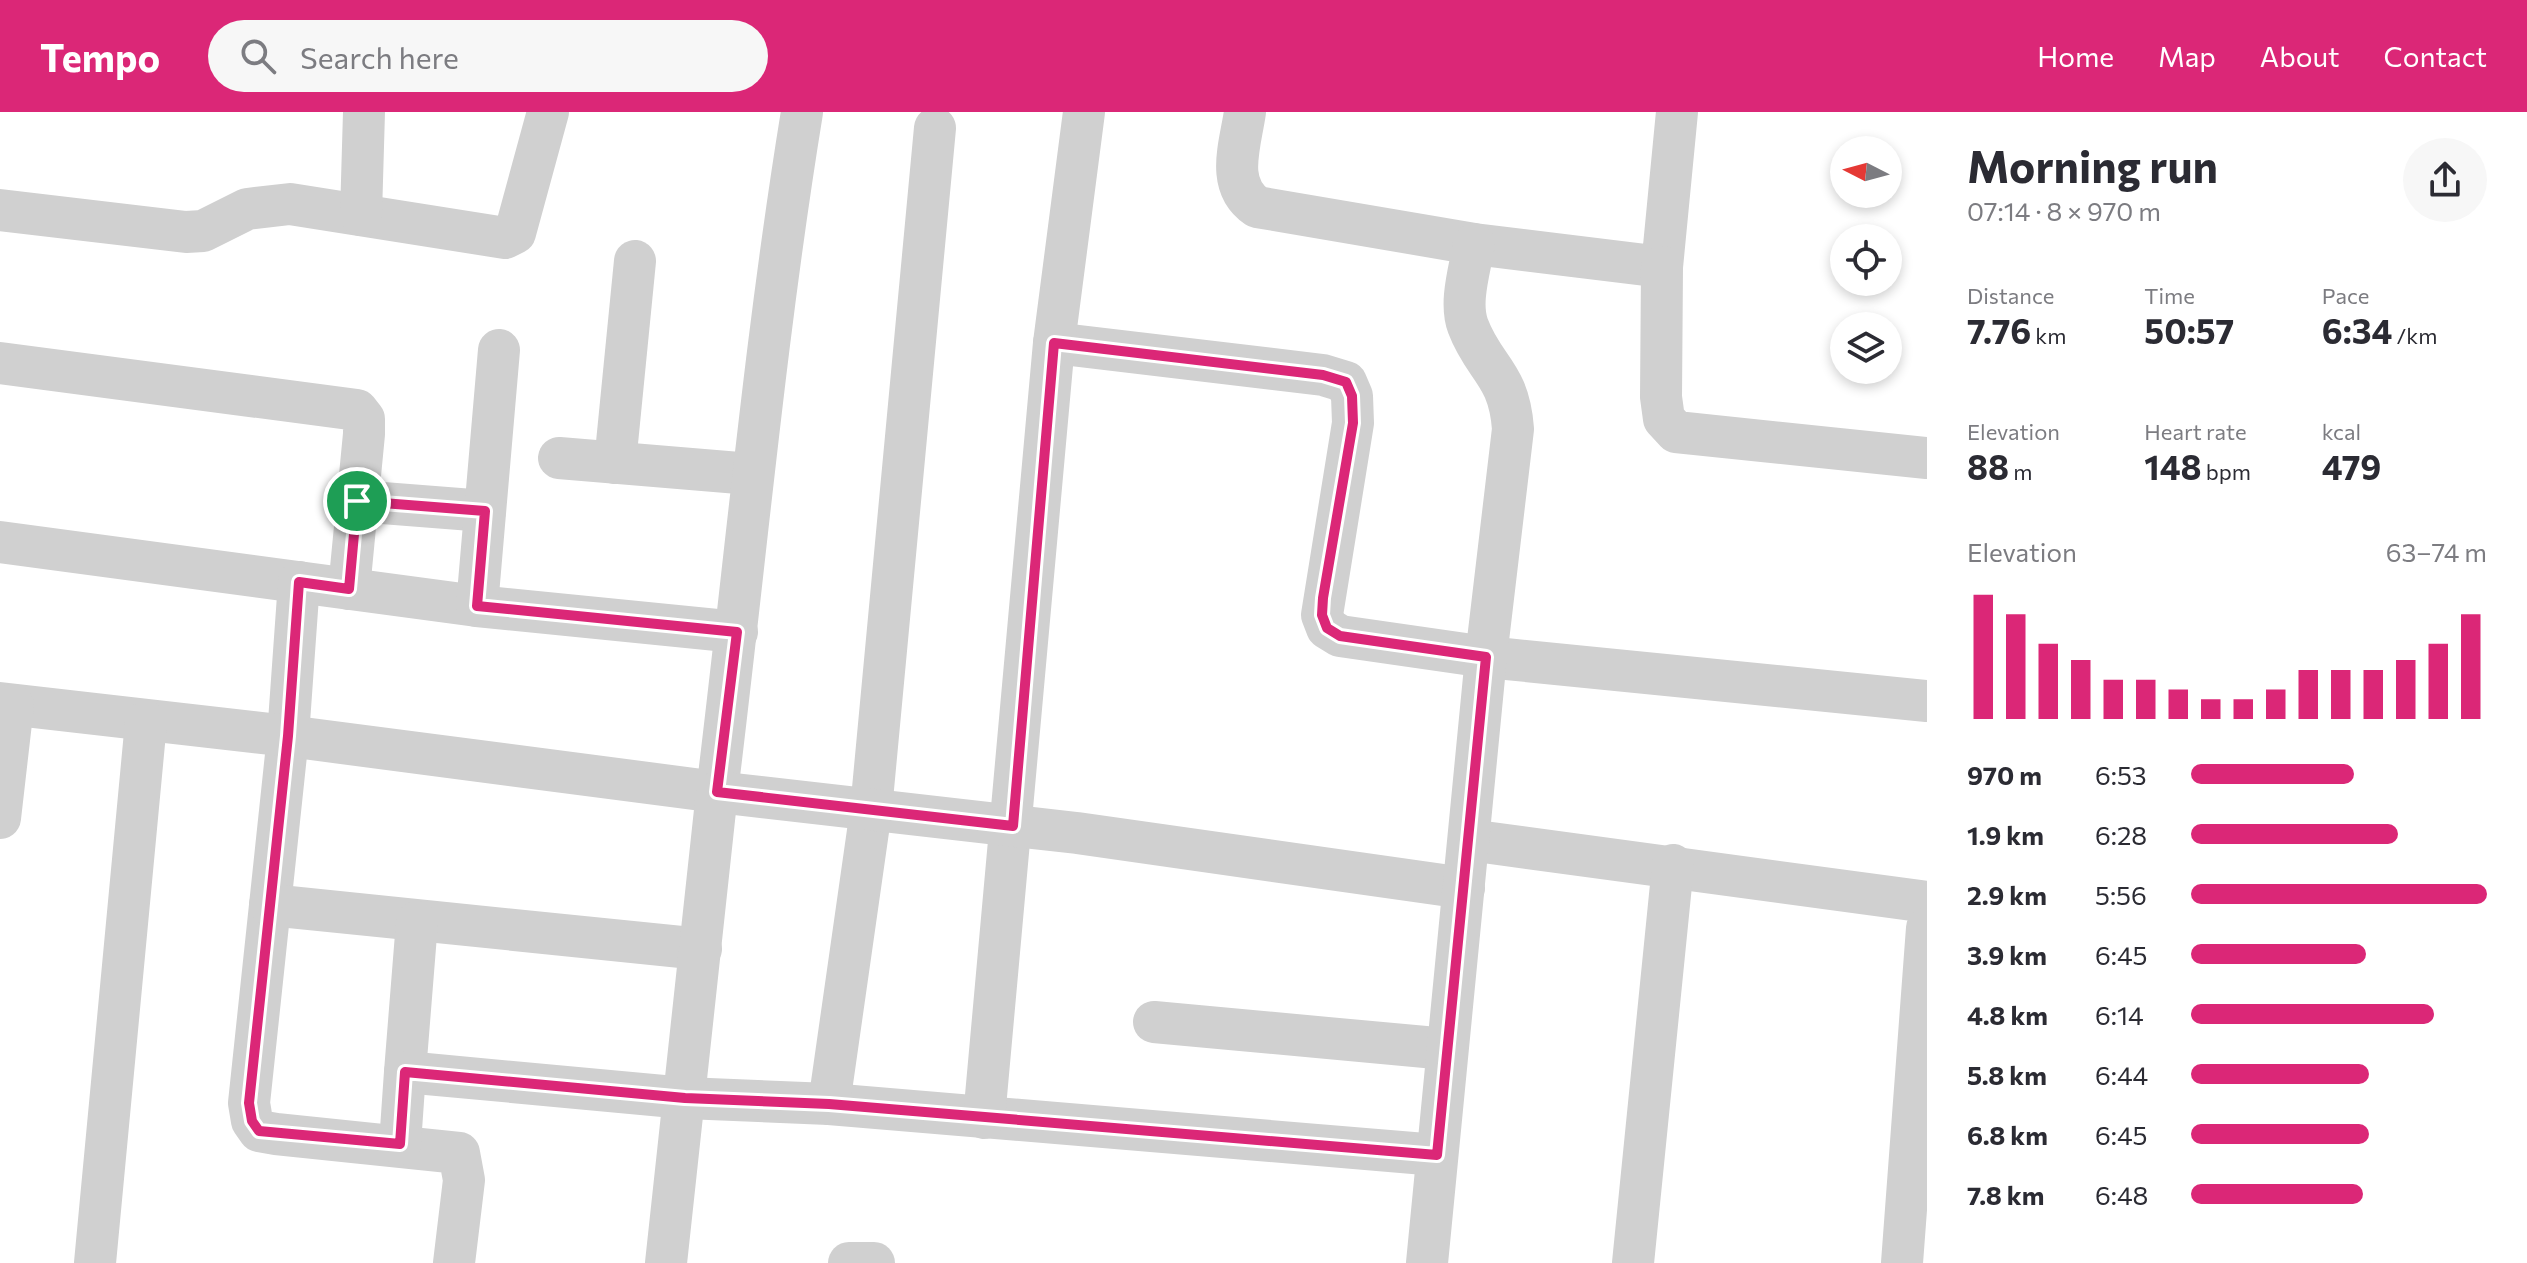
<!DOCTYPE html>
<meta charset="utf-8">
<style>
:root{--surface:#fff;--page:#f7f7f7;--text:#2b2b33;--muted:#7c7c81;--accent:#db2777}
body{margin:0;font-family:Commissioner,sans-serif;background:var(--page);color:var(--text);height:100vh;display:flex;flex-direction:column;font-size:30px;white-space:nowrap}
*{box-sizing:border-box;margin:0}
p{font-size:26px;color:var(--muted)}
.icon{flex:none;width:44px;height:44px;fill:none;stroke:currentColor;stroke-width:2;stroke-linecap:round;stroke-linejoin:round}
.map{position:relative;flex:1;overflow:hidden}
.details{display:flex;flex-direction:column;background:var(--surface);width:600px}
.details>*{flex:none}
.needle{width:52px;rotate:276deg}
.controls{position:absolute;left:1830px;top:24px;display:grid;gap:16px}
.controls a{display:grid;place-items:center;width:72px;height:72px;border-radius:50%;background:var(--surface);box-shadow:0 4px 12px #0003;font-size:40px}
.pin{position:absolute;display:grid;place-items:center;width:68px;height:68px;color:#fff;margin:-34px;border:4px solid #fff;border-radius:50%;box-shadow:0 2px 8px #0007}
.round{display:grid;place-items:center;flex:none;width:84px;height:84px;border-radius:42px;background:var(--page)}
.headline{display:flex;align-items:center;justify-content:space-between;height:136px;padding:0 40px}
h1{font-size:44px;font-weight:700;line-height:60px}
.stats{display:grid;grid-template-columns:repeat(3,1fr);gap:12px;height:136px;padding:8px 40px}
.stats div{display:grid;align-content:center}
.stats b{font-size:34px;font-weight:700}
.stats small{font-size:22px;font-weight:400}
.stats p{font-size:22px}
.chart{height:224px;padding:16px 40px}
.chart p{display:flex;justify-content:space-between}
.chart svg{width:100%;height:144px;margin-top:8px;stroke:var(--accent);stroke-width:6}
ul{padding:0 40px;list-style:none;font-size:26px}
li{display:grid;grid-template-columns:128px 96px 1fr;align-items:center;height:60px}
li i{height:20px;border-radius:10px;background:var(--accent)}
header{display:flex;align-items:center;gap:48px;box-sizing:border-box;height:112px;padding:0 40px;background:var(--accent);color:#fff}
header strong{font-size:38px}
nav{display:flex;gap:44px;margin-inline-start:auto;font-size:28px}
.search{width:560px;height:72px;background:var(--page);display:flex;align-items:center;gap:20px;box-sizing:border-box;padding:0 28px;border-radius:44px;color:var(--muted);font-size:30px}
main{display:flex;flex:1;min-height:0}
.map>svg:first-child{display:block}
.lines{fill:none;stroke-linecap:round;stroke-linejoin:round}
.minor{stroke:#d0d0d0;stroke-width:42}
.route-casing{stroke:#fff;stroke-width:16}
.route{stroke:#db2777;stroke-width:10}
</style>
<header>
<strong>Tempo</strong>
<div class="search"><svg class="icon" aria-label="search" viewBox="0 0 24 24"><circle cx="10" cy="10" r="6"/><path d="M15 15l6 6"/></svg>Search here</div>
<nav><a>Home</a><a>Map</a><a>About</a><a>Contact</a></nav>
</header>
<main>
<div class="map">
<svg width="1927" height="1151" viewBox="0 0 1927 1151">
<rect width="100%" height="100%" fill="#fff"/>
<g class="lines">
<!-- minor -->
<g class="minor">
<path d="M1245 0C1240 34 1225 73 1257 95L1474 132 1662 155 1677 0"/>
<polyline points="0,98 186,120 203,119 247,97 290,92 505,126 515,121 548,0"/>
<polyline points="361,103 364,0"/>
<polyline points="1662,155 1661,285 1664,307 1676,320 1927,346"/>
<polyline points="1054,231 1323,263 1346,270 1352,284 1353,311 1322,503 1327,516 1340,524 1486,545 1927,589"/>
<polyline points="0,251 357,298 364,307 364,322 349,477"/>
<polyline points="559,346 751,362"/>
<polyline points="615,351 635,149"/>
<polyline points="357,389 485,399"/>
<polyline points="0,430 477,494 737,520"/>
<polyline points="299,470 288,624 249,991 252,1009 259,1019 276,1022 459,1041 464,1068 454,1151"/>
<polyline points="477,494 499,238"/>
<path d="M0 591 288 624 717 680C745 453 765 226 802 0"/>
<polyline points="0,706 13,593"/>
<polyline points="1469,728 1927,790"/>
<polyline points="270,793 701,837"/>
<polyline points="417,810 405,960 685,986 829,992 1437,1043"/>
<polyline points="1154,910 1447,937"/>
<polyline points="829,992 871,698 935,16"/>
<polyline points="984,1006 1054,231 1084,0"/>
<polyline points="400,1032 405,960"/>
<polyline points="95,1151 146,610"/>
<polyline points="666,1151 717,680 1077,721 1464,776"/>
<polyline points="849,1151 874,1151"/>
<path d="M1427 1151 1486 545 1513 317C1509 261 1484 257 1468 214 1459 190 1470 157 1474 132"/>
<polyline points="1633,1151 1673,753"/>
<polyline points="1902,1151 1927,816"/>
</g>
</g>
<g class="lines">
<!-- route casing -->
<g class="route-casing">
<polygon id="route" points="1054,231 1323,263 1346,270 1352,284 1353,311 1323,486 1322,503 1327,516 1340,524 1486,545 1437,1043 829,992 685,986 405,960 400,1032 259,1019 252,1009 249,991 288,624 299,470 349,477 357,389 485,399 477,494 737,520 717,680 1013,714"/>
</g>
<!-- route -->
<use href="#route" class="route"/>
</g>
</svg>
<div class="controls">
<a><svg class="needle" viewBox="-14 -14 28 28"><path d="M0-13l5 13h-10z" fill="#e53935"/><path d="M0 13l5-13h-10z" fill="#7c7c81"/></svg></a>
<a><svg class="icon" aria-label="locate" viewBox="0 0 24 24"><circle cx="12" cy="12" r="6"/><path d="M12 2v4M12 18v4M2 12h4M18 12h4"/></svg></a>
<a><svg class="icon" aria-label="layers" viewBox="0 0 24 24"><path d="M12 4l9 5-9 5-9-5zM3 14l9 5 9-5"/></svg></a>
</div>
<div class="pin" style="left:357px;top:389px;background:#1e9e55"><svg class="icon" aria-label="arrive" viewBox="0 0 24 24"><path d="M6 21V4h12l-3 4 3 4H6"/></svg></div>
</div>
<section class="details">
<div class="headline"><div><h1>Morning run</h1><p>07:14 · 8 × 970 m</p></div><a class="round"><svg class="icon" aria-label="share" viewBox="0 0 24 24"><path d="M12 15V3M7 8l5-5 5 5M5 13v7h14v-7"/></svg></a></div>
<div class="stats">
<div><p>Distance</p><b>7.76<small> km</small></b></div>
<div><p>Time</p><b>50:57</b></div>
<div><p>Pace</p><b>6:34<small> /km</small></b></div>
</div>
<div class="stats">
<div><p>Elevation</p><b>88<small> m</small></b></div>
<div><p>Heart rate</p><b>148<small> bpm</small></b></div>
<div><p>kcal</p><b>479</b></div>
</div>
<div class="chart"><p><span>Elevation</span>63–74 m</p>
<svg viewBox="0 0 160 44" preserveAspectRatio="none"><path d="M5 44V6M15 44V12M25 44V21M35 44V26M45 44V32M55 44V32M65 44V35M75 44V38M85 44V38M95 44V35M105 44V29M115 44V29M125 44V29M135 44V26M145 44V21M155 44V12"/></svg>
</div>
<ul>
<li><b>970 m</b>6:53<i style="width:55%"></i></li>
<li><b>1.9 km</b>6:28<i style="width:70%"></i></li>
<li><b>2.9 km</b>5:56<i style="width:100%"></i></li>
<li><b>3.9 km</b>6:45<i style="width:59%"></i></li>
<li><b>4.8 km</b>6:14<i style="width:82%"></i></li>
<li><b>5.8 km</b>6:44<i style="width:60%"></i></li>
<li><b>6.8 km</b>6:45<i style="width:60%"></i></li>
<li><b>7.8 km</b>6:48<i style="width:58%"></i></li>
</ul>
</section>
</main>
